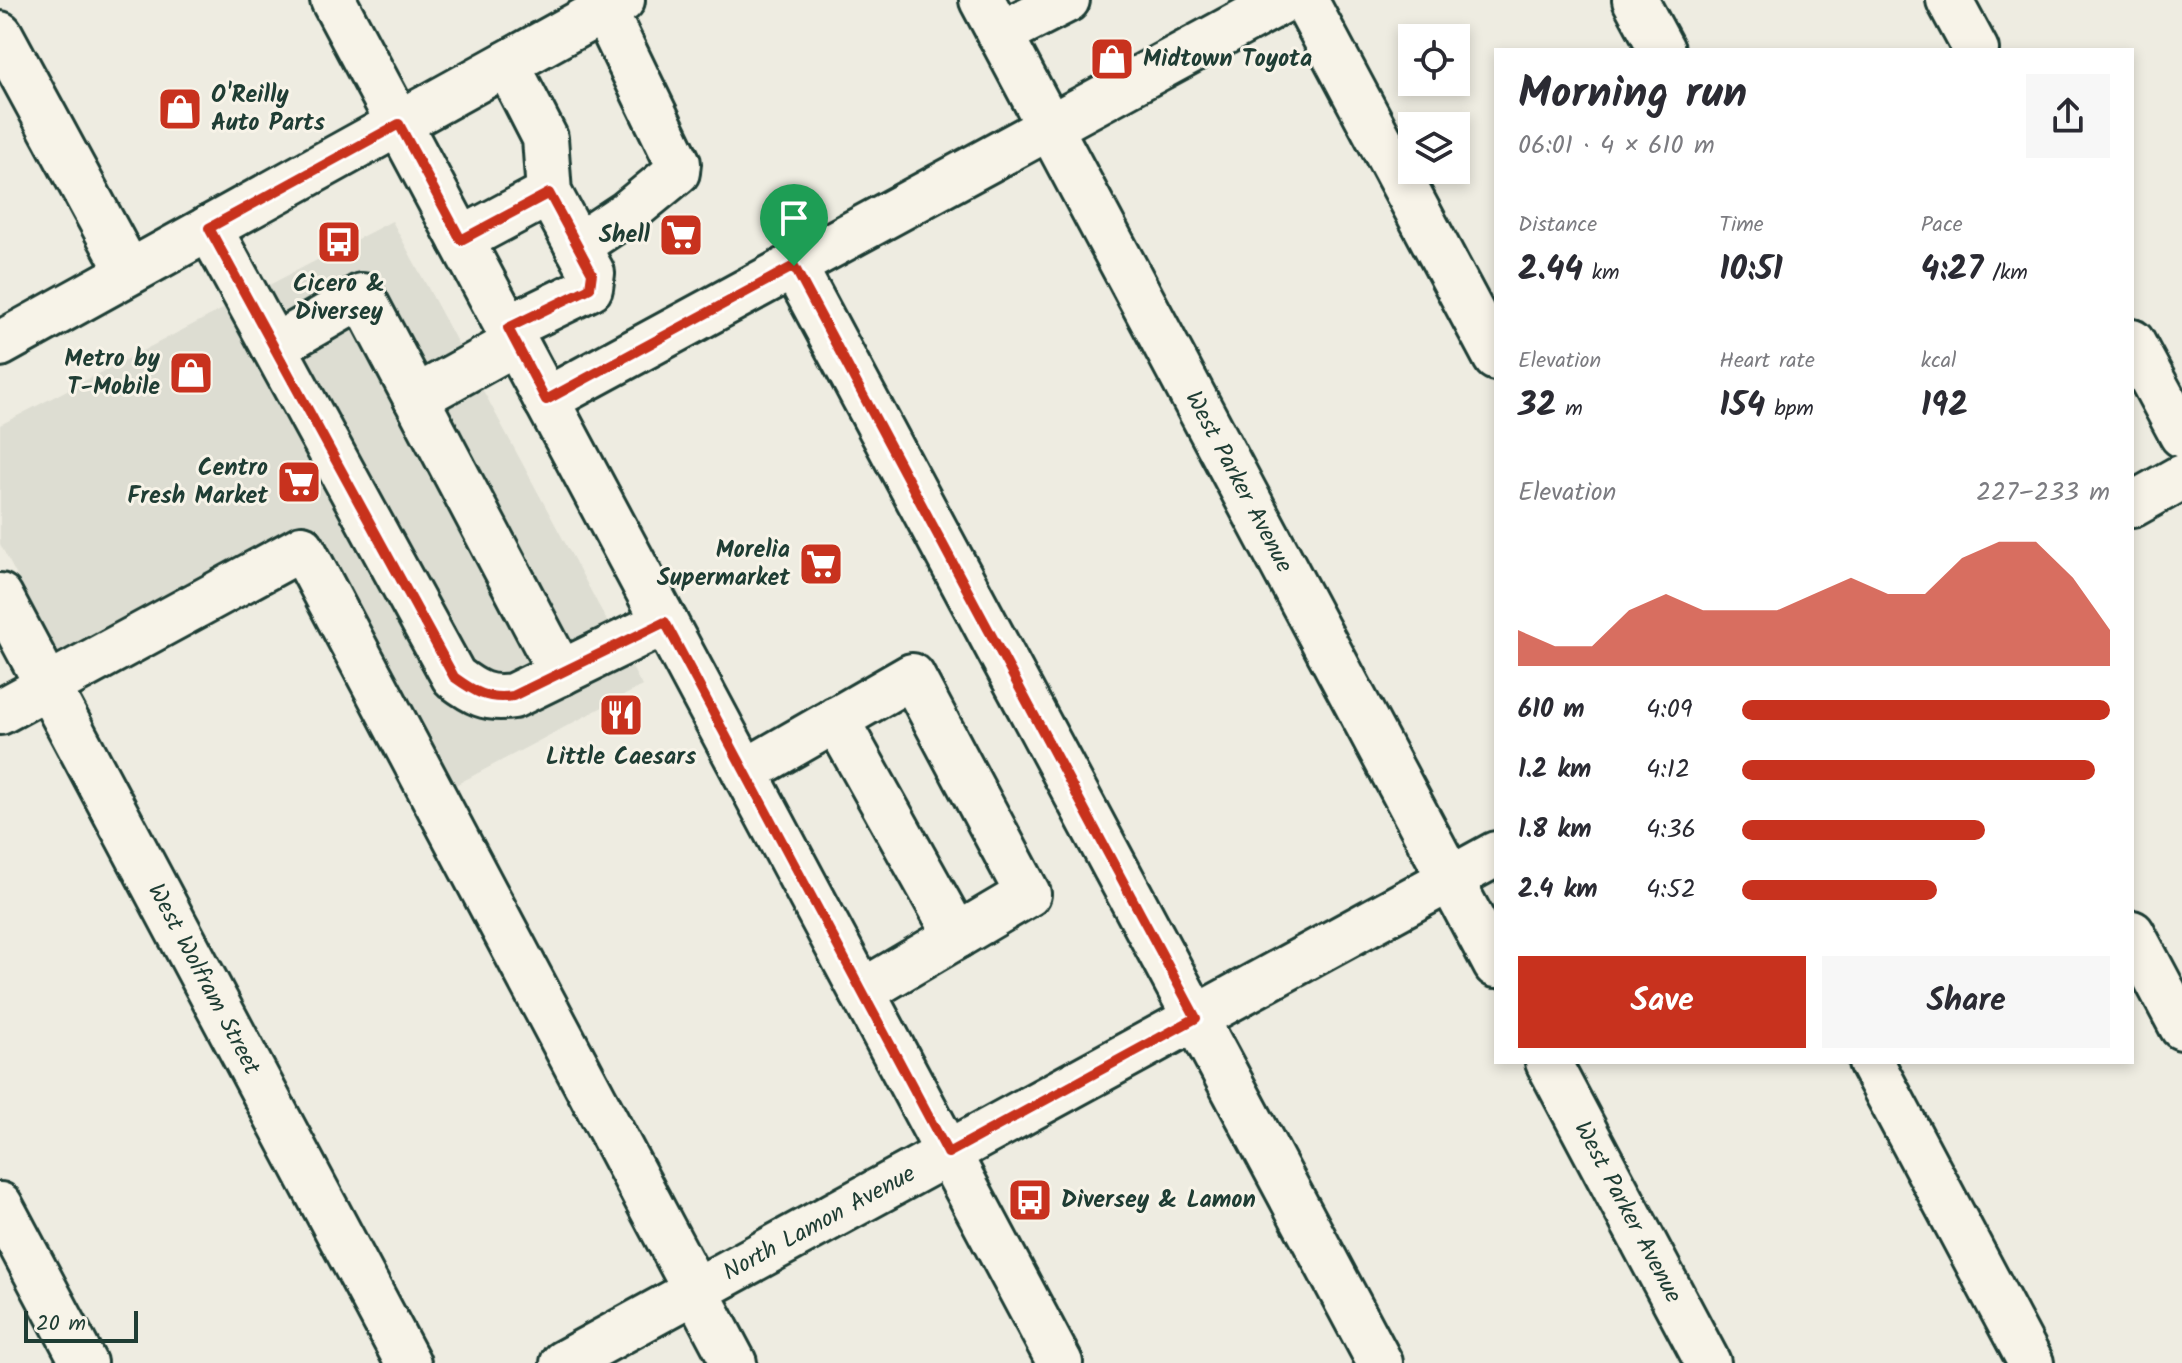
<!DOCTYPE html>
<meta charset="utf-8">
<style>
:root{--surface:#fff;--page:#f7f7f7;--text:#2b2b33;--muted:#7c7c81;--accent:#c8321e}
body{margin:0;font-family:Kalam,sans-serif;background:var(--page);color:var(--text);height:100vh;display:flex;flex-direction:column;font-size:30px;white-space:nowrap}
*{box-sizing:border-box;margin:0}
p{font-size:26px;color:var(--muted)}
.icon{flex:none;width:44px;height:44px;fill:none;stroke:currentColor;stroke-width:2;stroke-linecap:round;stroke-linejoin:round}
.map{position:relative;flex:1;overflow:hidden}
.details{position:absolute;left:1494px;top:48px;width:640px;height:1016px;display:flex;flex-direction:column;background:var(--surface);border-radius:0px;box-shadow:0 4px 12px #0003}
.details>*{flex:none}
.buttons{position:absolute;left:1398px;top:24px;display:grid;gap:16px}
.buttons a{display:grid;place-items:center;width:72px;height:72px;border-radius:0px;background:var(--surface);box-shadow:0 4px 12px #0003;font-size:40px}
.scale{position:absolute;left:24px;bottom:20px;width:114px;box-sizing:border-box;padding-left:8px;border:4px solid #1f3d34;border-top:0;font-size:22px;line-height:28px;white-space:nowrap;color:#1f3d34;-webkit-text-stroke:6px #f7f3e8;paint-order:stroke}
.pin{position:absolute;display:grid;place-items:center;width:68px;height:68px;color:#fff;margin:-82px -34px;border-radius:50% 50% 50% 0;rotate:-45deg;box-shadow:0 0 8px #0007}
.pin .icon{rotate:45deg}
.round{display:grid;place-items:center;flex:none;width:84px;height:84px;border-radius:0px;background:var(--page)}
.headline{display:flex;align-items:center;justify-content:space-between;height:136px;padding:0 24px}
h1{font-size:44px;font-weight:700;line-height:60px}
.stats{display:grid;grid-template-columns:repeat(3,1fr);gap:12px;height:136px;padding:8px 24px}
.stats div{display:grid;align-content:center}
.stats b{font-size:34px;font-weight:700}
.stats small{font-size:22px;font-weight:400}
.stats p{font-size:22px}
.chart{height:224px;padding:16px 24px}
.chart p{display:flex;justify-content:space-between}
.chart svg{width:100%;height:144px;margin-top:8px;fill:var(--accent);opacity:.7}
.button{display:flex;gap:16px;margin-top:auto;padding:16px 24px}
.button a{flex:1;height:92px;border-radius:0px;background:var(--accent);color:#fff;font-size:32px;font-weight:700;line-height:92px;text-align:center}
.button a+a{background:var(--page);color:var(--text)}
ul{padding:0 24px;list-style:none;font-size:26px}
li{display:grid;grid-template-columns:128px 96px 1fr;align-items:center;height:60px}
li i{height:20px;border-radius:10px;background:var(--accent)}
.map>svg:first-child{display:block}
.built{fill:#ddddd2}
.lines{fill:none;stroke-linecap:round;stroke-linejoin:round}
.minor-casing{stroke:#1f3d34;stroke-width:50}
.major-casing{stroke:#1f3d34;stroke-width:50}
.minor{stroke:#f7f3e8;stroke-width:44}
.major{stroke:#f7f3e8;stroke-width:44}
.route-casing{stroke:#fff;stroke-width:16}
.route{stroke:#c8321e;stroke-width:10}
.labels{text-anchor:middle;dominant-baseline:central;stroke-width:6;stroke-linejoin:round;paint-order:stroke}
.poi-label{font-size:24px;font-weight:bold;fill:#1f3d34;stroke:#f7f3e8;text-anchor:end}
.street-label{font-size:24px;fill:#1f3d34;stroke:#f7f3e8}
</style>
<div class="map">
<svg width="2182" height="1363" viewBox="0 0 2182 1363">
<rect width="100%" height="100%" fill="#eeece1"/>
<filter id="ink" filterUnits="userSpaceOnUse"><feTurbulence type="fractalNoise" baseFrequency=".0125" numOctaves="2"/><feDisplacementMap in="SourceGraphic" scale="16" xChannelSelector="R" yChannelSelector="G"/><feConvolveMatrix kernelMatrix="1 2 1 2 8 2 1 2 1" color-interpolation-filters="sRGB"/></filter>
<g filter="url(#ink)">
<!-- built -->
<polygon class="built" points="392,221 642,686 448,789 315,536 63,663 0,544 0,425"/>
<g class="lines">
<!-- minor casing -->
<g class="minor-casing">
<g id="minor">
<path id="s1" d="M982 0 1496 965"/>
<polyline points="1305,0 1496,358"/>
<polyline points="1635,0 1662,50"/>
<polyline points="1949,0 1976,50"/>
<polyline points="0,34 129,272"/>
<polyline points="1000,34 1067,0"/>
<polyline points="507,64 545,138 549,193"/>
<path d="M209 228 454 677C475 693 487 700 513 696L665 622"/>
<polyline points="461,240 549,193 592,273 590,288 508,328"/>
<polyline points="577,246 627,213 677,172 678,163 604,10"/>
<polyline points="794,266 1380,1363"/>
<polyline points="2132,342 2182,435"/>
<polyline points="274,347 362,296 561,673"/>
<polyline points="416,398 515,343"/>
<polyline points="546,400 1284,0"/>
<polyline points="2132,505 2182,477"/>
<path id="s2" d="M0 596 408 1363"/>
<polyline points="0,712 302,548 734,1363"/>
<polyline points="836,719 957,936"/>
<polyline points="745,772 912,676 1028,894 862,992"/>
<polyline points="2132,933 2182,1027"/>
<path id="s3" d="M1548 1062 1708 1363"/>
<polyline points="1871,1062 2031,1363"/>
<polyline points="0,1205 84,1363"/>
<path id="s4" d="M563 1363 1496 854"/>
</g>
</g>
<!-- major casing -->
<g class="major-casing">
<g id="major">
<polyline points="333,0 1060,1363"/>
<polyline points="0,344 622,0"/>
</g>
</g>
<!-- minor -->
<use href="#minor" class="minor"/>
<!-- major -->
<use href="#major" class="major"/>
</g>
</g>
<g class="lines" filter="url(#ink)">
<!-- route casing -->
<g class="route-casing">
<path id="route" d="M399 124 461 240 549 193 592 273 590 288 508 328 546 400 794 266 1196 1018 948 1153 665 622 513 696C487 700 475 692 454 677L209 228Z"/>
</g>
<!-- route -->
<use href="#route" class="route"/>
</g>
<!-- icons -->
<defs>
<g id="shop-square" transform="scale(2.3)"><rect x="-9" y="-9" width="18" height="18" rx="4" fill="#c8321e" stroke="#f7f3e8"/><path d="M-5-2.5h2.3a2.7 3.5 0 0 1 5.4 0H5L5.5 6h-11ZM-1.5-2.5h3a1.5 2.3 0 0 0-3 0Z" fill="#fff"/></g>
<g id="supermarket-square" transform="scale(2.3)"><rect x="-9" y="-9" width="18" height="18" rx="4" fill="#c8321e" stroke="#f7f3e8"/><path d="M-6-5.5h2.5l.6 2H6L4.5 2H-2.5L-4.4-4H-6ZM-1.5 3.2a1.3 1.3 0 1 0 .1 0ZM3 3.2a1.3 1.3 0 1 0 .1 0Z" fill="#fff"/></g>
<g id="bus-square" transform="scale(2.3)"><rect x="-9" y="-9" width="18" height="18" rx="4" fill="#c8321e" stroke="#f7f3e8"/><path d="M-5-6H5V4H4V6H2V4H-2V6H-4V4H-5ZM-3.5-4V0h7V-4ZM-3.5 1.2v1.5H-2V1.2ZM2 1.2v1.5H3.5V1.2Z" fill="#fff"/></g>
<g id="restaurant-square" transform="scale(2.3)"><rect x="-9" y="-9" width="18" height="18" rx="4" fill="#c8321e" stroke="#f7f3e8"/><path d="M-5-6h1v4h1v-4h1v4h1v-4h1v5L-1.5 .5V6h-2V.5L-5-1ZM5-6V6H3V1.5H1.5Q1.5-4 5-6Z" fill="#fff"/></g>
</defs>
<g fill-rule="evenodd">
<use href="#shop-square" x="1112" y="59"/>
<use href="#shop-square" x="180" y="109"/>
<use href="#supermarket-square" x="681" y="235"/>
<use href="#bus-square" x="339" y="242"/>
<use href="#shop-square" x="191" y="373"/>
<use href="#supermarket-square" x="299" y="482"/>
<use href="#supermarket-square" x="821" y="564"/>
<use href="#restaurant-square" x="621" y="715"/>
<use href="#bus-square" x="1030" y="1200"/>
</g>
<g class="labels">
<!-- poi labels -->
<g class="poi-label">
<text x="1143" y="59" text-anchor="start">Midtown Toyota</text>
<text x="211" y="95" text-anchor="start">O'Reilly<tspan x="211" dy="28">Auto Parts</tspan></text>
<text x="650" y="235">Shell</text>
<text x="339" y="284" text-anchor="middle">Cicero &amp;<tspan x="339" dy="28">Diversey</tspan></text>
<text x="160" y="359">Metro by<tspan x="160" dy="28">T-Mobile</tspan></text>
<text x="268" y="468">Centro<tspan x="268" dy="28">Fresh Market</tspan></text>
<text x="790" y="550">Morelia<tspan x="790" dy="28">Supermarket</tspan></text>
<text x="621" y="757" text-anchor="middle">Little Caesars</text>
<text x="1061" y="1200" text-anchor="start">Diversey &amp; Lamon</text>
</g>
<!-- street labels -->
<g class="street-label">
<text stroke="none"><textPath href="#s1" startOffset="546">West Parker Avenue</textPath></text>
<text stroke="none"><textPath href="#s2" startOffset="434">West Wolfram Street</textPath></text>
<text stroke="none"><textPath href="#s3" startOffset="170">West Parker Avenue</textPath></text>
<text stroke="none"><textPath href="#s4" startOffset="292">North Lamon Avenue</textPath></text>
</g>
</g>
</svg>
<div class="buttons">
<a><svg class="icon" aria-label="locate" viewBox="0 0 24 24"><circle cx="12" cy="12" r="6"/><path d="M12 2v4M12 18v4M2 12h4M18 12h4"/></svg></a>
<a><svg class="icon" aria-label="layers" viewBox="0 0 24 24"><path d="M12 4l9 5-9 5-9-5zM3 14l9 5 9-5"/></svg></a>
</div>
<div class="scale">20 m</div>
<div class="pin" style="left:794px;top:266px;background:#1e9e55"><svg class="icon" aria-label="arrive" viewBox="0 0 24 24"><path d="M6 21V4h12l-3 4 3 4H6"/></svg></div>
<section class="details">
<div class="headline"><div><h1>Morning run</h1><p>06:01 · 4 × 610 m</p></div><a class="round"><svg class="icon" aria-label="share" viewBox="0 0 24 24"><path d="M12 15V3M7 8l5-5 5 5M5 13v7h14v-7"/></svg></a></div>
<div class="stats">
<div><p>Distance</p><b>2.44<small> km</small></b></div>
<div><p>Time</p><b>10:51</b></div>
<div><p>Pace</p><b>4:27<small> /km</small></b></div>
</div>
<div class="stats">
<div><p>Elevation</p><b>32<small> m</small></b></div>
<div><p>Heart rate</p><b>154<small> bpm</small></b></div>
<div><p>kcal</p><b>192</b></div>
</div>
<div class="chart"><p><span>Elevation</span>227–233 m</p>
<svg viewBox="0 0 160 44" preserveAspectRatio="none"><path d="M0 44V33L10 38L20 38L30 27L40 22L50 27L60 27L70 27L80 22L90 17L100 22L110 22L120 11L130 6L140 6L150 17L160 33V44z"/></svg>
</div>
<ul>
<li><b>610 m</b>4:09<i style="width:100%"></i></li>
<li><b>1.2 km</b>4:12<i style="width:96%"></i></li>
<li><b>1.8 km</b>4:36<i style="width:66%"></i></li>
<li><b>2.4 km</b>4:52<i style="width:53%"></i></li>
</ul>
<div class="button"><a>Save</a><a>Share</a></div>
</section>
</div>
